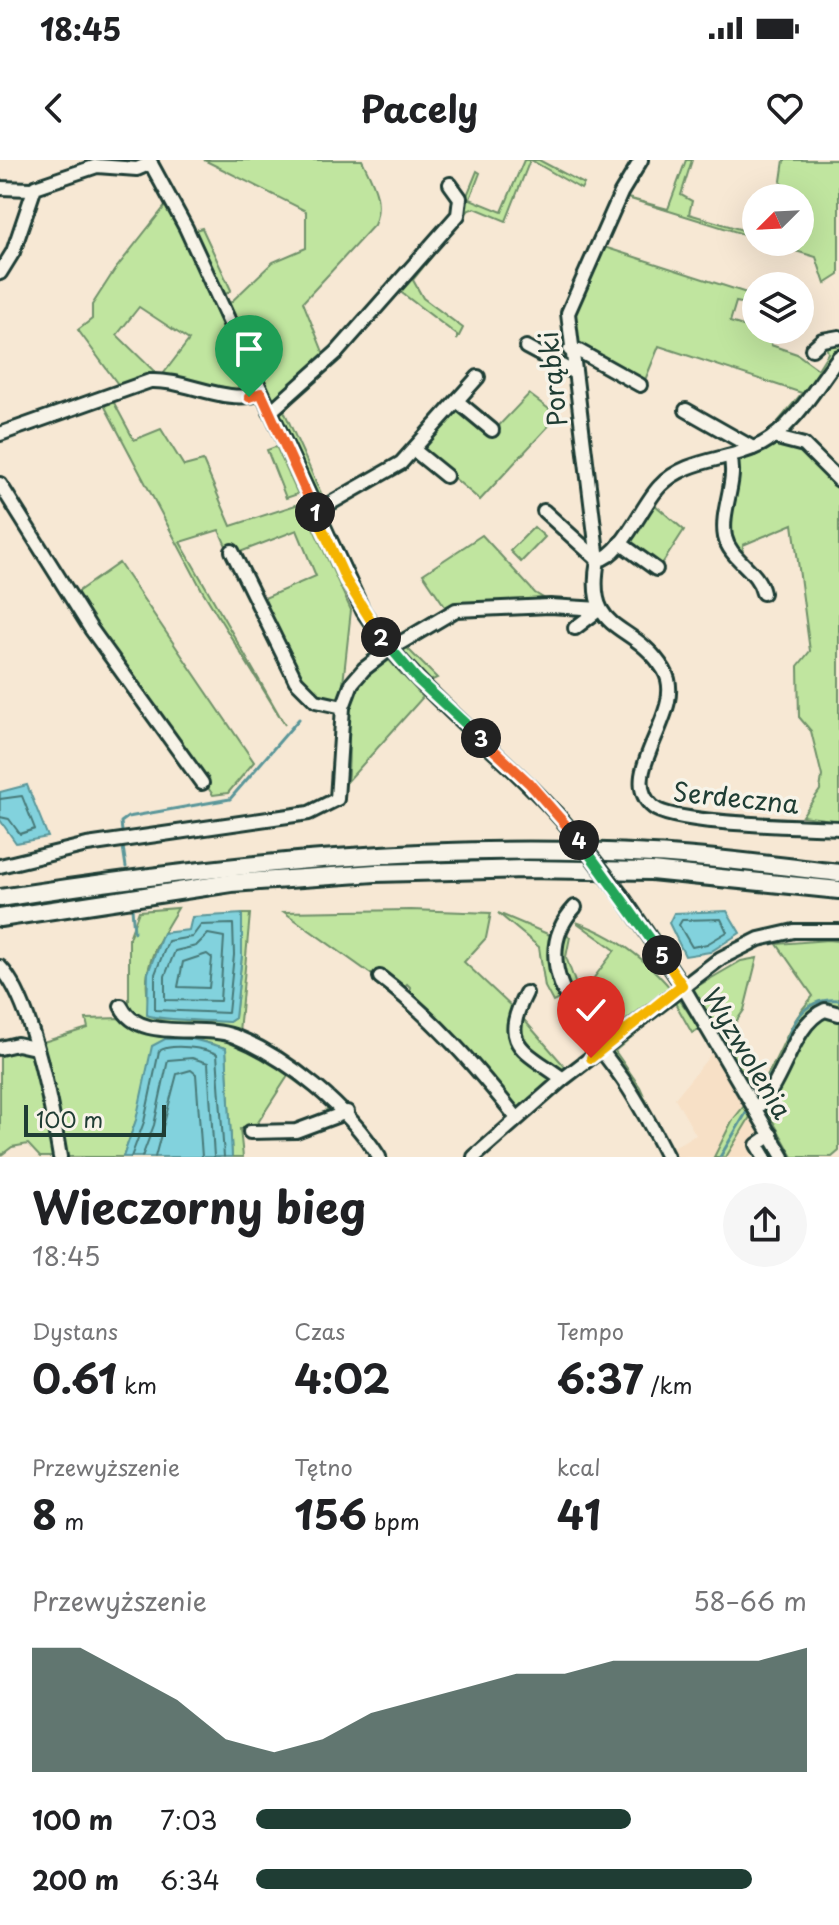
<!DOCTYPE html>
<html lang="pl">
<meta charset="utf-8">
<style>
:root{--surface:#fff;--page:#f6f6f6;--text:#202124;--muted:#757577;--accent:#1f3d34}
body{margin:0;font-family:"Playpen Sans",sans-serif;background:var(--page);color:var(--text);height:100vh;display:flex;flex-direction:column;font-size:30px;white-space:nowrap}
*{box-sizing:border-box;margin:0}
p{font-size:26px;color:var(--muted)}
.icon{flex:none;width:44px;height:44px;fill:none;stroke:currentColor;stroke-width:2;stroke-linecap:round;stroke-linejoin:round}
.map{position:relative;height:997px;overflow:hidden}
.details{display:flex;flex-direction:column;background:var(--surface);flex:1}
.details>*{flex:none}
.needle{width:52px;rotate:246deg}
.buttons{position:absolute;left:742px;top:24px;display:grid;gap:16px}
.buttons a{display:grid;place-items:center;width:72px;height:72px;border-radius:50%;background:var(--surface);box-shadow:0 8px 32px #0002;font-size:40px}
.scale{position:absolute;left:24px;bottom:20px;width:142px;box-sizing:border-box;padding-left:8px;border:4px solid #1f3d34;border-top:0;font-size:22px;line-height:28px;white-space:nowrap;color:#1f3d34;-webkit-text-stroke:6px #f7f3e8;paint-order:stroke}
.pin{position:absolute;display:grid;place-items:center;width:68px;height:68px;color:#fff;margin:-82px -34px;border-radius:50% 50% 50% 0;rotate:-45deg;box-shadow:0 0 8px #0007}
.pin .icon{rotate:45deg}
.km{position:absolute;width:40px;height:40px;margin:-20px;border-radius:50%;background:#222;color:#fff;font-size:22px;line-height:40px;text-align:center}
.round{display:grid;place-items:center;flex:none;width:84px;height:84px;border-radius:42px;background:var(--page)}
.head{display:flex;align-items:center;justify-content:space-between;height:136px;padding:0 32px}
h1{font-size:44px;font-weight:700;line-height:60px}
.metrics{display:grid;grid-template-columns:repeat(3,1fr);gap:12px;height:136px;padding:8px 32px}
.metrics div{display:grid;align-content:center}
.metrics b{font-size:40px;font-weight:700}
.metrics small{font-size:22px;font-weight:400}
.metrics p{font-size:22px}
.chart{height:224px;padding:16px 32px}
.chart p{display:flex;justify-content:space-between}
.chart svg{width:100%;height:144px;margin-top:8px;fill:var(--accent);opacity:.7}
ul{padding:0 32px;list-style:none;font-size:26px}
li{display:grid;grid-template-columns:128px 96px 1fr;align-items:center;height:60px}
li i{height:20px;border-radius:10px;background:var(--accent)}
.status{display:flex;justify-content:space-between;align-items:center;height:56px;padding:0 40px;background:var(--surface);direction:ltr}
.status svg{height:22px;fill:currentColor}
header{display:flex;justify-content:space-between;align-items:center;height:104px;padding:0 32px;background:var(--surface);font-size:36px;font-weight:700}
.map>svg:first-child{display:block}
.built{fill:#f7e0c6}
.green{fill:#c0e59f;stroke:#70916a;stroke-width:2;fill-rule:evenodd}
.water{fill:#82d2dd;stroke:#5a9699;stroke-width:2}
.lines{fill:none;stroke-linecap:round;stroke-linejoin:round}
.shore{stroke:#477978;stroke-width:2}
.stream{stroke:#5a9699;stroke-width:3}
.minor-casing{stroke:#1f3d34;stroke-width:18}
.highway-casing{stroke:#1f3d34;stroke-width:22}
.minor{stroke:#f7f3e8;stroke-width:12}
.highway{stroke:#f7f3e8;stroke-width:16}
.minor-bridge-casing{stroke:#1f3d34;stroke-width:18;stroke-linecap:butt}
.minor-bridge{stroke:#f7f3e8;stroke-width:12}
.split-1-casing{stroke:#fff;stroke-width:16}
.split-2-casing{stroke:#fff;stroke-width:16}
.split-3-casing{stroke:#fff;stroke-width:16}
.split-4-casing{stroke:#fff;stroke-width:16}
.split-5-casing{stroke:#fff;stroke-width:16}
.split-6-casing{stroke:#fff;stroke-width:16}
.split-1{stroke:#f0652b;stroke-width:10}
.split-2{stroke:#f5b400;stroke-width:10}
.split-3{stroke:#22a559;stroke-width:10}
.split-4{stroke:#f0652b;stroke-width:10}
.split-5{stroke:#22a559;stroke-width:10}
.split-6{stroke:#f5b400;stroke-width:10}
.labels{text-anchor:middle;dominant-baseline:central;stroke-width:7;stroke-linejoin:round;paint-order:stroke}
.street-label{font-size:26px;fill:#1f3d34;stroke:#f7f3e8}
</style>
<div class="status"><b>18:45</b><svg viewBox="0 0 49 12"><path d="M0 12V9h3v3zM5 12V6h3v6zM10 12V3h3v9zM15 12V0h3v12zM26 1h20v11H26zM47 4h2v5h-2z"/></svg></div>
<header><svg class="icon" aria-label="back" viewBox="0 0 24 24"><path d="M15 5l-7 7 7 7"/></svg>Pacely<svg class="icon" aria-label="heart" viewBox="0 0 24 24"><path d="M12 20l-8-8c-3-5 5-10 8-4 3-6 11-1 8 4z"/></svg></header>
<div class="map">
<svg width="839" height="997" viewBox="0 0 839 997">
<rect width="100%" height="100%" fill="#f7e8d4"/>
<filter id="ink" filterUnits="userSpaceOnUse"><feTurbulence type="fractalNoise" baseFrequency=".0125" numOctaves="2"/><feDisplacementMap in="SourceGraphic" scale="16" xChannelSelector="R" yChannelSelector="G"/><feConvolveMatrix kernelMatrix="1 2 1 2 8 2 1 2 1" color-interpolation-filters="sRGB"/></filter>
<g filter="url(#ink)">
<!-- built -->
<g class="built">
<polygon points="712,893 745,948 714,997 673,997 669,989 696,975 675,938"/>
<polygon points="750,957 775,997 726,997 745,963"/>
</g>
<!-- green -->
<g class="green">
<path d="M204 0H362C373 23 384 40 374 65L303 142 325 197 273 244 229 144 273 102 306 88V51Z"/>
<polygon points="524,0 530,0 506,61 475,48 469,50 413,120 423,138 463,168 457,180 457,175 398,130 464,43 477,11 480,13 470,39 502,52"/>
<polygon points="531,0 539,0 584,24 581,29"/>
<polygon points="686,0 692,0 681,35 692,41 689,54 756,74 756,78 624,37 668,49"/>
<polygon points="784,0 839,0 839,115 825,124 816,97 782,87 779,94 776,93 778,85 770,82 800,86 800,38 787,38 781,21"/>
<polygon points="166,45 179,70 252,232 171,218 164,213 189,180 139,147 117,175 158,215 120,227 78,170 92,159 92,145 114,111"/>
<polygon points="202,68 231,130 225,135 195,74 195,70"/>
<path d="M604 87 756 136V146L736 142 730 162 773 175 771 185 797 194 818 209 828 193 825 181 839 180V193L779 267C771 274 764 282 752 282L767 275 802 233 659 186 643 225 572 184C563 153 584 111 604 87Z"/>
<polygon points="316,217 284,251 325,342 320,342 278,257 282,249"/>
<polygon points="134,231 113,241 134,280 161,269 184,306 203,301 231,366 302,343 351,450 341,542 316,537 300,520 260,440 316,416 297,370 240,392 234,385 226,386 219,370 180,382 285,565 202,430 104,245 47,264"/>
<polygon points="529,234 558,256 480,340 420,289 456,248 491,274"/>
<polygon points="789,280 839,322 839,661 802,656 820,630 822,616 811,571 799,557 798,506 810,491 793,364 743,385 742,398 728,379 739,296 768,283"/>
<polygon points="275,287 277,288 298,334 286,338 267,290"/>
<polygon points="659,333 662,334 654,344 684,370 660,407 627,383"/>
<polygon points="534,367 545,377 521,402 510,391"/>
<polygon points="482,375 535,433 550,442 446,448 423,414"/>
<polygon points="119,403 254,602 228,633 213,635 73,435"/>
<polygon points="402,483 437,518 428,522 397,489"/>
<path d="M386 497 423 537 347 622C355 562 331 543 386 497Z"/>
<path d="M178 748C156 784 134 819 155 859L190 857 229 862 235 858 242 795V754H250L239 872C302 912 343 934 387 997H383L360 963 247 880 153 866 129 856V778L139 751Z"/>
<polygon points="411,750 491,753 486,778 464,802 515,850 509,866 557,919 518,950 408,833 411,828 407,824 403,828 378,819 284,752"/>
<polygon points="498,753 550,775 549,803 561,838 553,842 545,827 539,787"/>
<path d="M576 762C632 781 670 820 699 869L692 873 674 841 615 891 640 927 655 960 651 959C620 912 550 832 564 775L570 777 566 797 580 836 615 790Z"/>
<path d="M828 780 839 781V848H822L757 940 691 830 741 801 757 798 744 850 729 872 762 924C783 891 787 865 813 836L777 784Z"/>
<polygon points="518,853 567,909 562,914 528,889 514,862"/>
<polygon points="820,856 839,858 839,991 832,997 793,997 766,949 809,868"/>
<path d="M123 858 227 875 264 894 339 950 286 970 240 969 243 997H232L226 888 193 879H165L123 997H64L37 884 88 868 86 859ZM288 916 328 945 325 954 289 965 257 964Z"/>
<polygon points="26,889 35,903 57,997 40,997 28,984 12,987 0,996 0,891"/>
<polygon points="744,946 750,957 726,997 714,997 732,961"/>
</g>
<!-- water -->
<g class="water">
<polygon points="27,625 48,677 16,683 0,660 0,632"/>
<polygon points="727,751 740,773 710,792 685,796 669,763 674,753"/>
<path d="M242 754V795L235 858 229 862C211 860 159 861 147 855L148 813 163 773 189 770 192 757Z"/>
<polygon points="165,879 192,879 226,888 232,997 123,997 136,960 152,886"/>
</g>
<g class="lines">
<!-- shore -->
<g class="shore">
<polyline points="0,639 22,636 35,669 20,674 9,659 0,657"/>
<polygon points="721,759 727,772 707,784 692,787 679,765 682,760"/>
<polygon points="233,764 234,795 228,853 155,850 155,814 168,781 192,777 201,765"/>
<polygon points="208,774 224,777 220,841 165,840 165,816 175,791 196,786"/>
<polygon points="207,794 212,798 209,828 178,827 183,802"/>
<path d="M131 997 144 962 159 891C172 883 204 888 217 894L224 997"/>
<polyline points="142,997 154,965 168,900 192,898 208,903 214,997"/>
<polyline points="155,997 177,914 191,910 196,914 202,997"/>
</g>
<!-- stream -->
<g class="stream">
<polyline points="122,672 121,662 128,657 230,639 299,559"/>
<polyline points="123,687 126,707"/>
<polyline points="132,748 134,772"/>
<path d="M783 894C791 863 803 837 839 840"/>
<polyline points="758,932 778,904"/>
<polyline points="720,997 746,953"/>
</g>
<!-- minor casing -->
<g class="minor-casing">
<g id="minor">
<path d="M149 0 186 68 363 451C419 537 508 594 573 673"/>
<polyline points="0,28 32,29"/>
<polyline points="0,113 13,92 35,27 97,6 137,9 151,3"/>
<polyline points="526,187 573,212"/>
<polyline points="812,189 822,180 839,177"/>
<polyline points="570,190 579,191 640,225"/>
<path d="M839 197C817 225 794 267 762 284 730 301 686 298 660 326 642 344 623 395 598 400 584 477 633 459 664 510 689 551 614 614 653 647 673 665 805 666 839 668"/>
<polyline points="457,241 492,270"/>
<polyline points="686,250 753,288"/>
<polyline points="270,252 337,192 458,55 460,38 450,24"/>
<path d="M0 274 150 221C186 219 227 246 261 233"/>
<polyline points="773,277 804,285 839,320"/>
<polyline points="414,290 446,316"/>
<path d="M730 296C738 321 720 350 725 377 730 400 758 409 763 433"/>
<polyline points="0,324 91,469 202,623"/>
<polyline points="544,351 598,400"/>
<polyline points="315,352 401,303 478,217"/>
<polyline points="620,383 656,409"/>
<polyline points="232,391 296,521 316,541 343,547"/>
<polyline points="598,400 568,153 621,33 641,0"/>
<polyline points="575,468 600,449"/>
<polyline points="0,706 87,685 309,653 337,639 343,547 352,523 364,509 390,489 456,450 550,446 600,449"/>
<polyline points="622,736 682,825 783,997"/>
<path d="M575 747C521 805 591 873 624 921 640 945 654 971 667 997"/>
<path d="M0 807C33 841 52 949 60 997"/>
<path d="M380 817C434 858 475 906 517 958"/>
<path d="M526 833C499 885 522 889 563 919"/>
<path d="M121 846C138 883 200 863 234 876 289 898 348 948 379 997"/>
<polyline points="0,888 17,884 35,888"/>
<path d="M755 949C784 926 791 864 825 850L839 854"/>
<polyline points="250,972 296,971 347,952"/>
<polyline points="474,997 563,919 721,798 759,779 794,771 839,771"/>
<polyline points="764,997 757,985 771,975"/>
</g>
</g>
<!-- highway casing -->
<g class="highway-casing">
<g id="highway">
<path d="M0 738C215 705 434 681 652 694 714 697 777 706 839 713"/>
<polyline points="0,758 231,723 375,713 524,709 651,711 839,730"/>
</g>
</g>
<!-- minor -->
<use href="#minor" class="minor"/>
<!-- highway -->
<use href="#highway" class="highway"/>
<!-- minor-bridge casing -->
<g class="minor-bridge-casing">
<polyline id="minor-bridge" points="573,673 622,736"/>
</g>
<!-- minor-bridge -->
<use href="#minor-bridge" class="minor-bridge"/>
</g>
</g>
<g class="lines" filter="url(#ink)">
<!-- split-1 casing -->
<g class="split-1-casing">
<polyline id="split-1" points="249,237 261,233 315,352"/>
</g>
<!-- split-2 casing -->
<g class="split-2-casing">
<polyline id="split-2" points="315,352 346,420 381,477"/>
</g>
<!-- split-3 casing -->
<g class="split-3-casing">
<polyline id="split-3" points="381,477 417,519 481,578"/>
</g>
<!-- split-4 casing -->
<g class="split-4-casing">
<polyline id="split-4" points="481,578 529,623 579,680"/>
</g>
<!-- split-5 casing -->
<g class="split-5-casing">
<polyline id="split-5" points="579,680 662,795"/>
</g>
<!-- split-6 casing -->
<g class="split-6-casing">
<polyline id="split-6" points="591,898 682,825 662,795"/>
</g>
<!-- split-1 -->
<use href="#split-1" class="split-1"/>
<!-- split-2 -->
<use href="#split-2" class="split-2"/>
<!-- split-3 -->
<use href="#split-3" class="split-3"/>
<!-- split-4 -->
<use href="#split-4" class="split-4"/>
<!-- split-5 -->
<use href="#split-5" class="split-5"/>
<!-- split-6 -->
<use href="#split-6" class="split-6"/>
</g>
<g class="labels">
<!-- street labels -->
<g class="street-label">
<text transform="translate(552 219) rotate(-96)">Porąbki</text>
<text transform="translate(736 637) rotate(6)">Serdeczna</text>
<text transform="translate(748 893) rotate(59)">Wyzwolenia</text>
</g>
</g>
</svg>
<div class="buttons">
<a><svg class="needle" viewBox="-14 -14 28 28"><path d="M0-13l5 13h-10z" fill="#e53935"/><path d="M0 13l5-13h-10z" fill="#757577"/></svg></a>
<a><svg class="icon" aria-label="layers" viewBox="0 0 24 24"><path d="M12 4l9 5-9 5-9-5zM3 14l9 5 9-5"/></svg></a>
</div>
<div class="scale">100 m</div>
<div class="pin" style="left:249px;top:237px;background:#1e9e55"><svg class="icon" aria-label="arrive" viewBox="0 0 24 24"><path d="M6 21V4h12l-3 4 3 4H6"/></svg></div>
<div class="pin" style="left:591px;top:898px;background:#d93025"><svg class="icon" aria-label="check" viewBox="0 0 24 24"><path d="M5 12l5 5 9-10"/></svg></div>
<b class="km" style="left:315px;top:352px">1</b>
<b class="km" style="left:381px;top:477px">2</b>
<b class="km" style="left:481px;top:578px">3</b>
<b class="km" style="left:579px;top:680px">4</b>
<b class="km" style="left:662px;top:795px">5</b>
</div>
<section class="details">
<div class="head"><div><h1>Wieczorny bieg</h1><p>18:45</p></div><a class="round"><svg class="icon" aria-label="share" viewBox="0 0 24 24"><path d="M12 15V3M7 8l5-5 5 5M5 13v7h14v-7"/></svg></a></div>
<div class="metrics">
<div><p>Dystans</p><b>0.61<small> km</small></b></div>
<div><p>Czas</p><b>4:02</b></div>
<div><p>Tempo</p><b>6:37<small> /km</small></b></div>
</div>
<div class="metrics">
<div><p>Przewyższenie</p><b>8<small> m</small></b></div>
<div><p>Tętno</p><b>156<small> bpm</small></b></div>
<div><p>kcal</p><b>41</b></div>
</div>
<div class="chart"><p><span>Przewyższenie</span>58–66 m</p>
<svg viewBox="0 0 160 44" preserveAspectRatio="none"><path d="M0 44V6L10 6L20 14L30 22L40 34L50 38L60 34L70 26L80 22L90 18L100 14L110 14L120 10L130 10L140 10L150 10L160 6V44z"/></svg>
</div>
<ul>
<li><b>100 m</b>7:03<i style="width:68%"></i></li>
<li><b>200 m</b>6:34<i style="width:90%"></i></li>
</ul>
</section>
